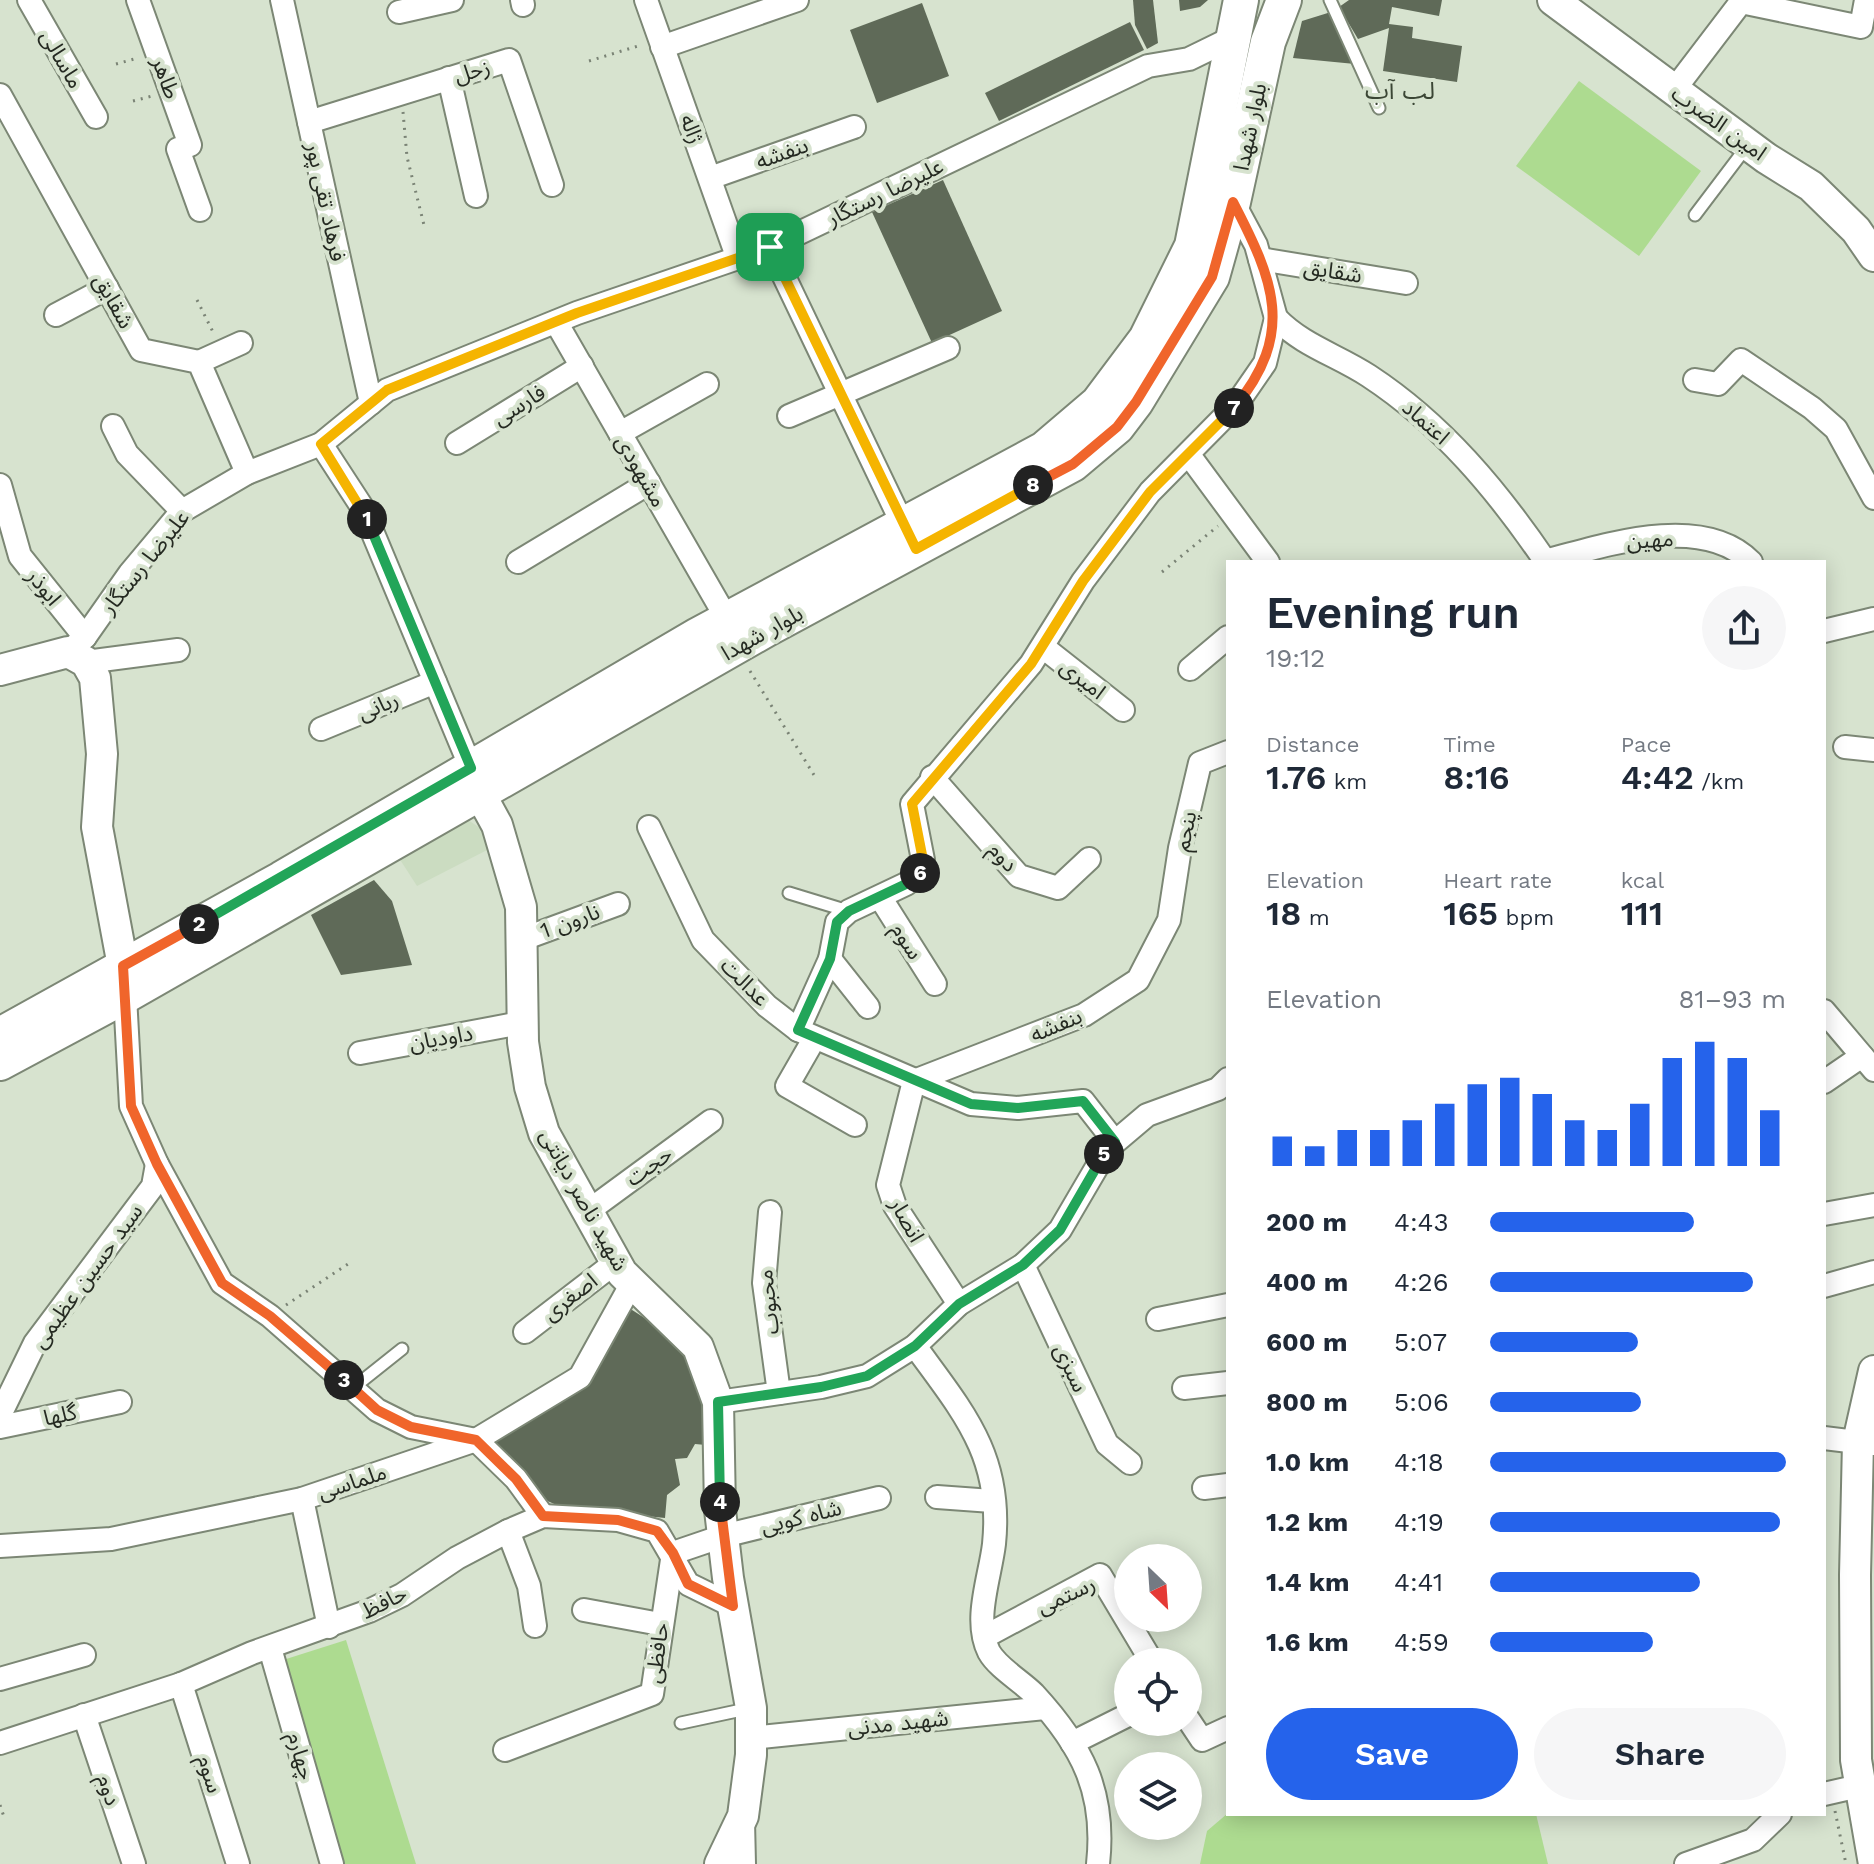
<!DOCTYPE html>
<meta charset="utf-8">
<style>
:root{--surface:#fff;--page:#f6f6f7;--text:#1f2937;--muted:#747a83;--accent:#2563eb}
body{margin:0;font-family:"Work Sans","Noto Sans Arabic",sans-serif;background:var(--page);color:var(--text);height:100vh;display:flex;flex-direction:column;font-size:30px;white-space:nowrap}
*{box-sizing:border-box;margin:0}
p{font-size:26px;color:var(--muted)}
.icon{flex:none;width:44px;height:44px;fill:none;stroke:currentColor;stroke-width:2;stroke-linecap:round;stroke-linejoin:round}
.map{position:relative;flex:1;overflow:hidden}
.details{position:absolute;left:1226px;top:560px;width:600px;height:1256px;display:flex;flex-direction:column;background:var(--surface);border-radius:0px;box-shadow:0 4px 20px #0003}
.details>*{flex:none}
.needle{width:52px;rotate:155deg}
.controls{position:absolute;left:1114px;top:1544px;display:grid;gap:16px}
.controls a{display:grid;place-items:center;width:88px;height:88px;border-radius:50%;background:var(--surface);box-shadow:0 4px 20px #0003;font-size:40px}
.pin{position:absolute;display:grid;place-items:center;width:68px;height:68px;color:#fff;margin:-34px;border-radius:16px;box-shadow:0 4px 12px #0006}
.km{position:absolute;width:40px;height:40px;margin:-20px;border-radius:50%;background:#222;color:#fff;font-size:22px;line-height:40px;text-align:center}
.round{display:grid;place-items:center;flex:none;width:84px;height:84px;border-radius:42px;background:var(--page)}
.head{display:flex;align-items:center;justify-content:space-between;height:136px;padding:0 40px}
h1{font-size:44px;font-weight:600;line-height:60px}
.stats{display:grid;grid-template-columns:repeat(3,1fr);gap:12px;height:136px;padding:8px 40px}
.stats div{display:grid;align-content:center}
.stats b{font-size:34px;font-weight:600}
.stats small{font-size:22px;font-weight:400}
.stats p{font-size:22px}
.chart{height:224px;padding:16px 40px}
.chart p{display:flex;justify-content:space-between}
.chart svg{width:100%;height:144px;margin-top:8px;stroke:var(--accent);stroke-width:6}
.cta{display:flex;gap:16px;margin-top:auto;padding:16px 40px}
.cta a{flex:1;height:92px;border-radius:48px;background:var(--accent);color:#fff;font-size:32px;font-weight:600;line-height:92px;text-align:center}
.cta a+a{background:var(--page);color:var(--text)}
ul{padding:0 40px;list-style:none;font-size:26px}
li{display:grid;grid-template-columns:128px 96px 1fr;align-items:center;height:60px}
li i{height:20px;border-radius:10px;background:var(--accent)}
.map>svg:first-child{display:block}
.built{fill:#cbdcc1}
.green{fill:#addb90}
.building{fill:#5f6a58}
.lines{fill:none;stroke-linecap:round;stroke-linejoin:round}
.service-casing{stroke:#7c8775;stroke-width:15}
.minor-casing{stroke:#7c8775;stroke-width:26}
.secondary-casing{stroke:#7c8775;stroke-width:34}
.primary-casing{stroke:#7c8775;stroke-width:38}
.path{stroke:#7a8375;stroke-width:3;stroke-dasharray:2 6;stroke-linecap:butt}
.service{stroke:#fff;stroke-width:11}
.minor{stroke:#fff;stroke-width:22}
.secondary{stroke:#fff;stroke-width:30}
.primary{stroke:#fff;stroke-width:34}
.split-1-casing{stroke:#fff;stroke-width:16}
.split-2-casing{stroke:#fff;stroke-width:16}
.split-3-casing{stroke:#fff;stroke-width:16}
.split-4-casing{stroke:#fff;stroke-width:16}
.split-5-casing{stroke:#fff;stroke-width:16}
.split-6-casing{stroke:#fff;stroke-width:16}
.split-7-casing{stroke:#fff;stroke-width:16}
.split-8-casing{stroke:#fff;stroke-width:16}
.split-9-casing{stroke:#fff;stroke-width:16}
.split-1{stroke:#f5b400;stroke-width:10}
.split-2{stroke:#22a559;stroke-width:10}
.split-3{stroke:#f0652b;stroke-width:10}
.split-4{stroke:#f0652b;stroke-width:10}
.split-5{stroke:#22a559;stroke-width:10}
.split-6{stroke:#22a559;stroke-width:10}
.split-7{stroke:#f5b400;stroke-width:10}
.split-8{stroke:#f0652b;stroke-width:10}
.split-9{stroke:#f5b400;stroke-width:10}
.labels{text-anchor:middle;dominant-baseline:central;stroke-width:8;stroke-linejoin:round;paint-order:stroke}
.street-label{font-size:22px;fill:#252a22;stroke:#d7e3cf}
.neighbourhood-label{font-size:24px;fill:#3b4635;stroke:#d7e3cf}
</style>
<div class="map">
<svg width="1874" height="1864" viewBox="0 0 1874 1864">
<rect width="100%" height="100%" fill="#d7e3cf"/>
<!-- built -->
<polygon class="built" points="468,820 483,830 491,848 417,886 399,858"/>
<!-- green -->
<g class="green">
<polygon points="1579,81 1701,171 1639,256 1516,166"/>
<polygon points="346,1640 416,1864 339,1864 283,1660"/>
<polygon points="1228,1813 1536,1814 1548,1864 1200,1864 1207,1831"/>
</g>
<!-- building -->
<g class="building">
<polygon points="1133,0 1153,0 1158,43 1147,49 1135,25"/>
<polygon points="1179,0 1208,0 1200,7 1180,11"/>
<polygon points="1349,0 1442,0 1439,16 1392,7 1389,24 1413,27 1412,38 1462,46 1457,82 1383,71 1389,28 1358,39 1339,7"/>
<polygon points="922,3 949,76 877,103 850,30"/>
<polygon points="1331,12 1355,64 1293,58 1302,21"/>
<polygon points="1130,22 1144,50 999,121 985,93"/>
<polygon points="943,180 1002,311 932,343 872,212"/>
<polygon points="374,880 392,901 412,965 341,975 311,915"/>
<polygon points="629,1308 693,1349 712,1403 706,1445 695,1444 687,1458 675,1459 680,1485 667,1495 665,1518 561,1507 543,1499 487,1445 589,1380"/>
</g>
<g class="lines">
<!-- service casing -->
<g class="service-casing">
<g id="service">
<polyline points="1330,0 1379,108"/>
<polyline points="1695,215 1748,145"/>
<polyline points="789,893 848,911"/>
<polyline points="353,1388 402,1349"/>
<polyline points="681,1723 751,1708"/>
</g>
</g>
<!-- minor casing -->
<g class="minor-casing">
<g id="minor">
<polyline points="29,0 96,117"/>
<polyline points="138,0 190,145 178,149 200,210"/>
<polyline points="282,0 371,403"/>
<polyline points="522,0 523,5"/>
<polyline points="646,0 738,259"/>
<polyline points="399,12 452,0"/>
<polyline points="662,47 797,0"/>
<polyline points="449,78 476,196"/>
<polyline points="1674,90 1741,2 1861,27 1866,0"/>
<polyline points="0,95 141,350 199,362 247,473"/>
<polyline points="309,122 509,60 552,185"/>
<polyline points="710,178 854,127"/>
<polyline points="770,247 903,525"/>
<polyline points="1260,259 1406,283"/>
<polyline points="56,315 107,288"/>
<path d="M1276 318C1303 346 1337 355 1369 376 1442 424 1497 490 1546 562"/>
<polyline points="556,322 727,619"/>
<polyline points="199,362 241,343"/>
<polyline points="1695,380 1718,384 1741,360 1812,408 1836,429 1874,498"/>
<polyline points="789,416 948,348"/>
<polyline points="113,426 127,454 182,511"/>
<polyline points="620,433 707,384"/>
<polyline points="457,443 582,366"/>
<polyline points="321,444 362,507 471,768"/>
<polyline points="1189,455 1268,562"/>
<polyline points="0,485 20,556 85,637"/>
<path d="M1545 561C1602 546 1702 512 1751 562"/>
<polyline points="518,562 649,483"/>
<polyline points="1824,631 1874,619"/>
<polyline points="1043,647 1123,710"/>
<polyline points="68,652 85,637 130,573 182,511 247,473 321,444 387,390 577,313 770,247 1148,66 1189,59 1234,37"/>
<polyline points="86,662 178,650"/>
<polyline points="1190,669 1228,637"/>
<polyline points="321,729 435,682"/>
<polyline points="1845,747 1874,750"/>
<polyline points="932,777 1019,876 1058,888 1089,859"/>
<polyline points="649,827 703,940 767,1006 798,1030 971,1104 1018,1108 1083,1101 1115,1142"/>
<polyline points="880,897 935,984"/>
<polyline points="523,939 618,904"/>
<polyline points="830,959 868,1007"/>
<polyline points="125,996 131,1106 157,1164 222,1283 270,1316 377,1410 411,1427 476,1440 516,1479 543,1516"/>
<polyline points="1824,1011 1874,1070"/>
<polyline points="798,1030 830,959 837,922 849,911 906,884 920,873 923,860 912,804 1031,664 1083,581 1150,492 1236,405 1265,363 1276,318 1256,245 1233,202"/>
<polyline points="814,1039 787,1086 855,1125"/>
<polyline points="360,1053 521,1023"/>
<polyline points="1824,1082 1862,1056"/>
<polyline points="587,1212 711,1121"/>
<polyline points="770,1212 764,1283 779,1393"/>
<polyline points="1824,1214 1874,1205"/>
<polyline points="1023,1265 1107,1444 1130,1463"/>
<polyline points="1824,1286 1874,1272"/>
<polyline points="959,1304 895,1206 888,1185 914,1081 1084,1015 1138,980 1169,920 1180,848 1200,763 1228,752"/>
<polyline points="1158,1319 1228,1305"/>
<polyline points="525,1332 616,1262"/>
<path d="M915 1346C963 1412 1003 1456 994 1544 990 1578 973 1620 989 1652 998 1668 1021 1681 1034 1694 1082 1746 1106 1792 1098 1864"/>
<polyline points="1184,1388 1228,1383"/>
<polyline points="718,1402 821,1387 867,1376 915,1346 959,1304 1023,1265 1060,1230 1108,1148 1147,1115 1218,1089 1228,1079"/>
<polyline points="0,1415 35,1343 153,1186 157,1164"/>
<polyline points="0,1427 120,1402"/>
<polyline points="1824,1438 1874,1444"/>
<polyline points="1204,1488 1228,1485"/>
<polyline points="937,1497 992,1501"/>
<polyline points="302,1499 329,1627"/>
<polyline points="508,1531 529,1586 535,1626"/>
<polyline points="0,1546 111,1539 302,1499 476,1440 580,1377 632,1283"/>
<polyline points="584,1610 660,1624"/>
<polyline points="986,1636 1100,1575 1152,1662"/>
<polyline points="270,1648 332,1864"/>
<polyline points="0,1679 84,1655"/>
<polyline points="181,1684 238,1864"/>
<polyline points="84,1715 134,1864"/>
<polyline points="1188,1719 1202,1740 1228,1728"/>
<polyline points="751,1738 1045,1708"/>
<polyline points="0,1743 181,1684 252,1653 369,1611 402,1595 457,1558 508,1531 543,1516 618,1520 657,1531 688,1584 733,1606"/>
<polyline points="1072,1743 1128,1715"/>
<polyline points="505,1750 652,1694 673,1553 723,1536 879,1498"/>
<polyline points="1824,1794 1859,1786"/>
<polyline points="743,1821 744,1864"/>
<polyline points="1686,1864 1753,1840 1780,1814"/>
</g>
</g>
<!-- secondary casing -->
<g class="secondary-casing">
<g id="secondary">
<polyline points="1553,0 1766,158 1811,186 1856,230 1874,256"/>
<polyline points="0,670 68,652 86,662 95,678 102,754 97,827 123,966"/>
<polyline points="480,794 497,825 521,907 523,1042 530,1087 544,1133 622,1273 698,1347 718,1402 720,1510 728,1578 751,1708 751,1755 743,1816 720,1864"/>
<polyline points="1874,1864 1856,1760 1855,1575 1858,1442 1874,1371"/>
</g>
</g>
<!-- primary casing -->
<g class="primary-casing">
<g id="primary">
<polyline points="0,1035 281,879 698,635 1044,449 1098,403 1146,339 1192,246 1241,0"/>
<polyline points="0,1063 125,996 767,629 1073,464 1117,427 1136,402 1212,277 1233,202 1268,42 1284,0"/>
</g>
</g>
<!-- path -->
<g class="path">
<polyline points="589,61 638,46"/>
<polyline points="116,64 138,58"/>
<polyline points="133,101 152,96"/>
<polyline points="403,112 407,157 425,229"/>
<polyline points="197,300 213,332"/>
<polyline points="1162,572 1218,526"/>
<polyline points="750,671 814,775"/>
<polyline points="286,1305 351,1262"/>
<polyline points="0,1805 4,1817"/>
<polyline points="1835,1811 1846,1864"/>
</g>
<!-- service -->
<use href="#service" class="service"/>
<!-- minor -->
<use href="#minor" class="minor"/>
<!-- secondary -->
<use href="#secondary" class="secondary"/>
<!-- primary -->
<use href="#primary" class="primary"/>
</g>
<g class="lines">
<!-- split-1 casing -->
<g class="split-1-casing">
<polyline id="split-1" points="367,519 321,444 387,390 577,313 770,247"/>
</g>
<!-- split-2 casing -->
<g class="split-2-casing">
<polyline id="split-2" points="199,924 471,768 367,519"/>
</g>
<!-- split-3 casing -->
<g class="split-3-casing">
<polyline id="split-3" points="199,924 123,966 131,1106 157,1164 222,1283 270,1316 344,1380"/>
</g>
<!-- split-4 casing -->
<g class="split-4-casing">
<polyline id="split-4" points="344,1380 377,1410 411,1427 476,1440 516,1479 543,1516 618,1520 657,1531 673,1553 688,1584 733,1606 720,1502"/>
</g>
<!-- split-5 casing -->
<g class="split-5-casing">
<polyline id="split-5" points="720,1502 718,1402 821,1387 867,1376 915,1346 959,1304 1023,1265 1060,1230 1104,1154"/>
</g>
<!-- split-6 casing -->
<g class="split-6-casing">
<polyline id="split-6" points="920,873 906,884 849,911 837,922 830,959 798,1030 971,1104 1018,1108 1083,1101 1115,1142 1104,1154"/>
</g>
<!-- split-7 casing -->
<g class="split-7-casing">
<polyline id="split-7" points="920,873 923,860 912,804 1031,664 1083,581 1150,492 1234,408"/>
</g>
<!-- split-8 casing -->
<g class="split-8-casing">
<path id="split-8" d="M1033 485 1073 464 1117 427 1136 402 1212 277 1233 202C1274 281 1296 333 1234 408"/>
</g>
<!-- split-9 casing -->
<g class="split-9-casing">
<polyline id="split-9" points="770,247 916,549 1033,485"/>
</g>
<!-- split-1 -->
<use href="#split-1" class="split-1"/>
<!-- split-2 -->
<use href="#split-2" class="split-2"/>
<!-- split-3 -->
<use href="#split-3" class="split-3"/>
<!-- split-4 -->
<use href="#split-4" class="split-4"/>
<!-- split-5 -->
<use href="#split-5" class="split-5"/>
<!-- split-6 -->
<use href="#split-6" class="split-6"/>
<!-- split-7 -->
<use href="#split-7" class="split-7"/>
<!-- split-8 -->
<use href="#split-8" class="split-8"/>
<!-- split-9 -->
<use href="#split-9" class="split-9"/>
</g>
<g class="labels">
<!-- street labels -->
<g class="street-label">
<text transform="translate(62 59) rotate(60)">ماسالی</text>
<text transform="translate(472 71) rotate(-16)">زحل</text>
<text transform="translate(166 78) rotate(70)">طاهر</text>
<text transform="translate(1719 123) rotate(36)">امین الضرب</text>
<text transform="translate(1250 127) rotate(-78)">بلوار شهدا</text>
<text transform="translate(692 129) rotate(70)">ژاله</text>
<text transform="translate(782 153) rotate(-20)">بنفشه</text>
<text transform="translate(885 192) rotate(-26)">علیرضا رستگار</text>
<text transform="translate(326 202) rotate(78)">فرهاد تقی پور</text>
<text transform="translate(1333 271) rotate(9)">شقایق</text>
<text transform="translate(114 301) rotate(61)">شقایق</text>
<text transform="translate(519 405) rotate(-32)">فارسی</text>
<text transform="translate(1426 422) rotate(42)">اعتماد</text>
<text transform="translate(641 471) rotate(60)">مشهودی</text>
<text transform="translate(1650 540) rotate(-4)">مهین</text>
<text transform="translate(145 562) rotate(-51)">علیرضا رستگار</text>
<text transform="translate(44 587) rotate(51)">ابوذر</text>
<text transform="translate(762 633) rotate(-29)">بلوار شهدا</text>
<text transform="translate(1083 679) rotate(38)">امیری</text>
<text transform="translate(378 706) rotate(-23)">ربانی</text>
<text transform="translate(1185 831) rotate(-78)">پنجم</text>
<text transform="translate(1003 857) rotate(47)">دوم</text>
<text transform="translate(570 921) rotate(-20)">نارون 1</text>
<text transform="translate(907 941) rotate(57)">سوم</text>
<text transform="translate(745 982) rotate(45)">عدالت</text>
<text transform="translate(1056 1025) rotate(-23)">بنفشه</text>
<text transform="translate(441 1038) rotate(-10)">داودیان</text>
<text transform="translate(649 1166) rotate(-36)">حجت</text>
<text transform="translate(584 1200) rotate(61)">شهید ناصر دیانتی</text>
<text transform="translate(907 1220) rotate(61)">انصار</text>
<text transform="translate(87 1276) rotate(-54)">سید حسین عظیمی</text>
<text transform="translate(570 1297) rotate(-38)">اصغری</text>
<text transform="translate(768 1302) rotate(-96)">محبوب</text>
<text transform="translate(1071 1368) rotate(65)">سبزی</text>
<text transform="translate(60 1415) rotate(-12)">گلها</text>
<text transform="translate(352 1482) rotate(-18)">ملماسی</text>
<text transform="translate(801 1517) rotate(-14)">شاه کویی</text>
<text transform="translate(1066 1595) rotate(-25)">رستمی</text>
<text transform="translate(384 1602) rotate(-26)">حافظ</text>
<text transform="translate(657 1653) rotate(-82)">حافظی</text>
<text transform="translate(898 1723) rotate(-6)">شهید مدنی</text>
<text transform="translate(301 1756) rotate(74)">چهارم</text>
<text transform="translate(210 1774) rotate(73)">سوم</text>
<text transform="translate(109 1790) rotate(72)">دوم</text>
</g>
<!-- neighbourhood labels -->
<g class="neighbourhood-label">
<text x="1400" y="91">لب آب</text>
</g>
</g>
</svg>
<div class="controls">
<a><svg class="needle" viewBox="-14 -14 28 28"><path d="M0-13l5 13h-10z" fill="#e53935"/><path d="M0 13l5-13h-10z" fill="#747a83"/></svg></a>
<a><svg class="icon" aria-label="locate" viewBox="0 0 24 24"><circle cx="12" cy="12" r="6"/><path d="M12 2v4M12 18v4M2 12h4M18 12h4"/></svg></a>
<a><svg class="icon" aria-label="layers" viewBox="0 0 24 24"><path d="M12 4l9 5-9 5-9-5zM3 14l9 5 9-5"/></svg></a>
</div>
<div class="pin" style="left:770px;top:247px;background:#1e9e55"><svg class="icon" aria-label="arrive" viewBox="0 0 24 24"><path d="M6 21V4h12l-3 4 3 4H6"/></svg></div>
<b class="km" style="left:367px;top:519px">1</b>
<b class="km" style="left:199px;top:924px">2</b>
<b class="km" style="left:344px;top:1380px">3</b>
<b class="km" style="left:720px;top:1502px">4</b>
<b class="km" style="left:1104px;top:1154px">5</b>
<b class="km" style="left:920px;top:873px">6</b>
<b class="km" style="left:1234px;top:408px">7</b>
<b class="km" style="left:1033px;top:485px">8</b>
<section class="details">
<div class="head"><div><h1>Evening run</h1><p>19:12</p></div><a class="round"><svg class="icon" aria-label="share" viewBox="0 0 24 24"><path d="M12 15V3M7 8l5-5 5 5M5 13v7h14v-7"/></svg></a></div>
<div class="stats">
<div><p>Distance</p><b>1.76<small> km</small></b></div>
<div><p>Time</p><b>8:16</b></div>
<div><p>Pace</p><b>4:42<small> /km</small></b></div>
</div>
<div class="stats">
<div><p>Elevation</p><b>18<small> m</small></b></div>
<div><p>Heart rate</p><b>165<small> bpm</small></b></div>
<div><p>kcal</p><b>111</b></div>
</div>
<div class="chart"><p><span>Elevation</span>81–93 m</p>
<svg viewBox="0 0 160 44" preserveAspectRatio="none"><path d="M5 44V35M15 44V38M25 44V33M35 44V33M45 44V30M55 44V25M65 44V19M75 44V17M85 44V22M95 44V30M105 44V33M115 44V25M125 44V11M135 44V6M145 44V11M155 44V27"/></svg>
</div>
<ul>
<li><b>200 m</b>4:43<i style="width:69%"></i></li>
<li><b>400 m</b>4:26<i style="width:89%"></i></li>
<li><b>600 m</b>5:07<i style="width:50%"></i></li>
<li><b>800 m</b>5:06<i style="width:51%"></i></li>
<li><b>1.0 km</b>4:18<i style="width:100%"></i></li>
<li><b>1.2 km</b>4:19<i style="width:98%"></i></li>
<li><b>1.4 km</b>4:41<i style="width:71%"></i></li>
<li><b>1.6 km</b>4:59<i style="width:55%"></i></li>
</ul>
<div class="cta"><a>Save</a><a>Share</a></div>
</section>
</div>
